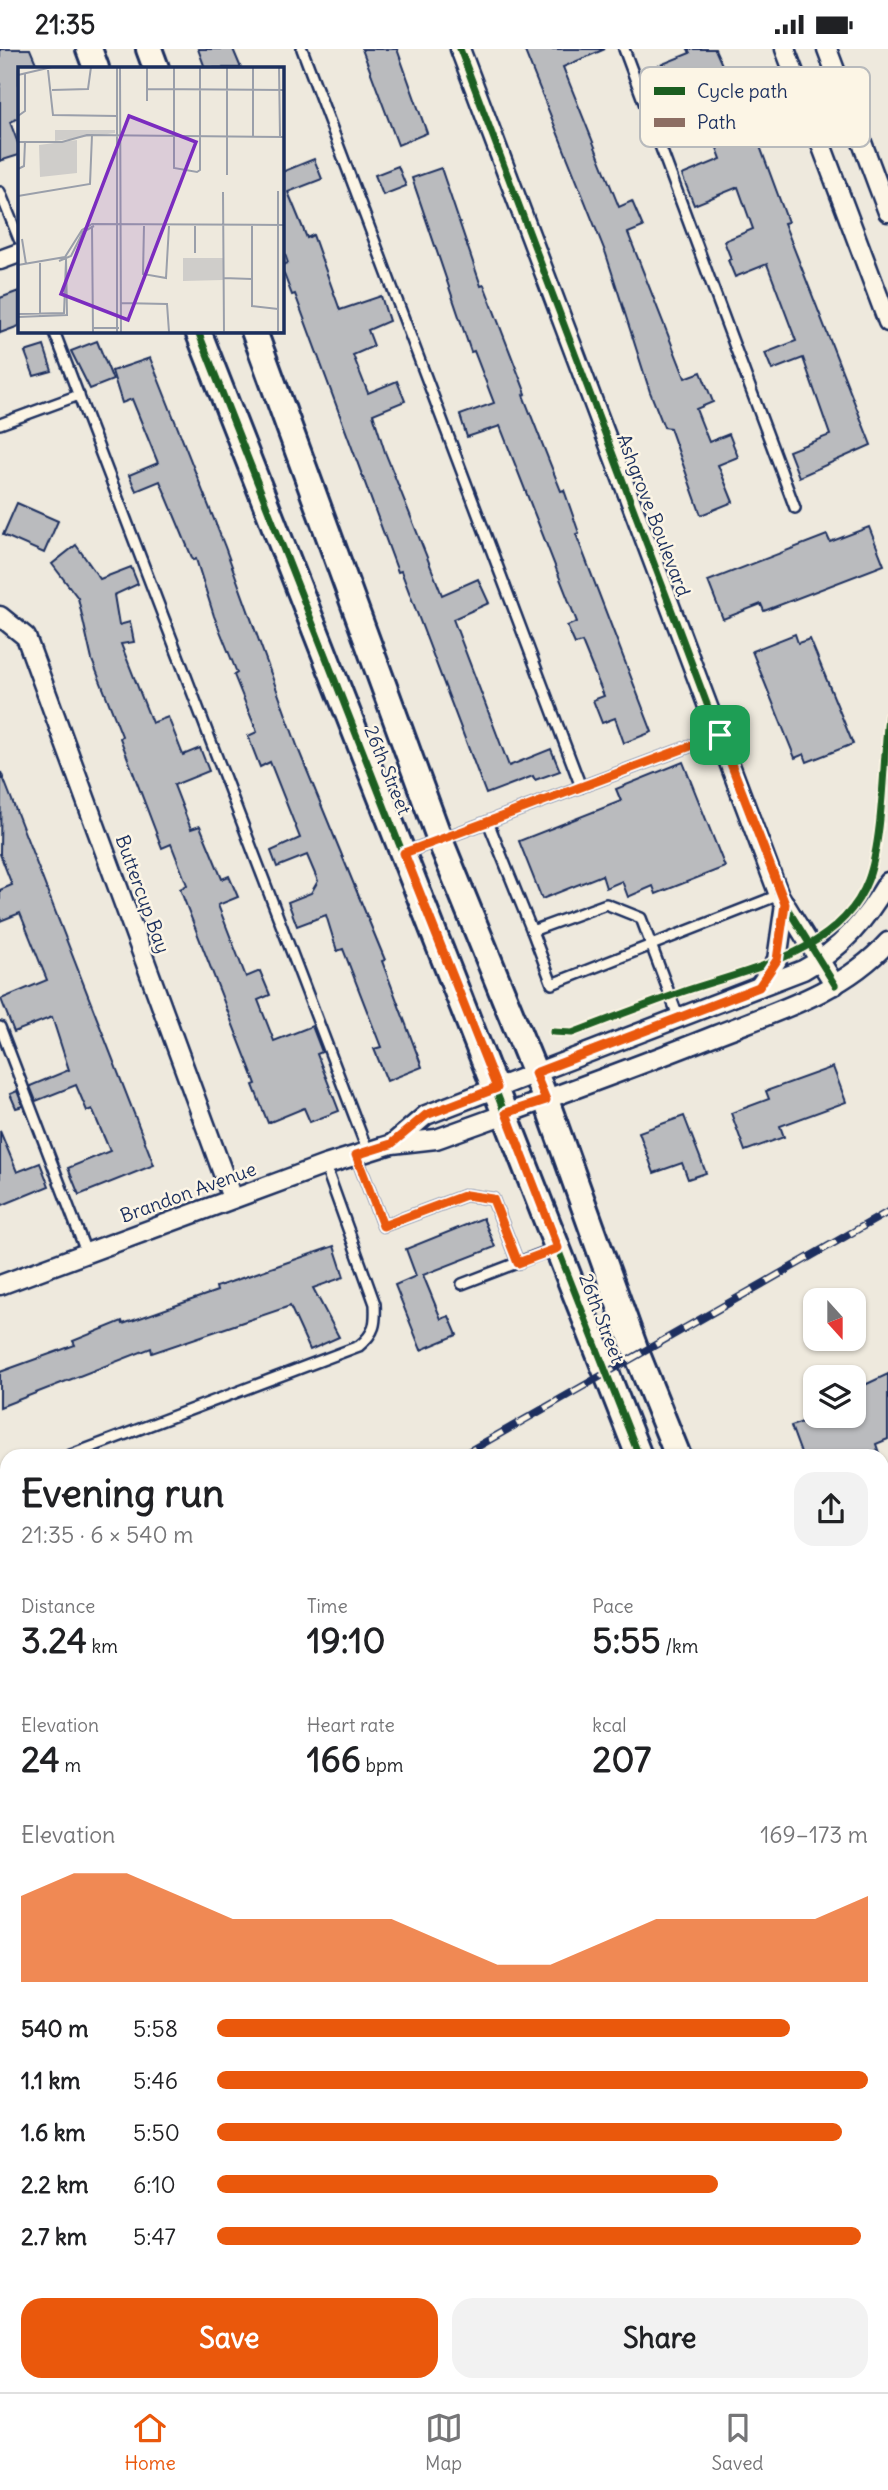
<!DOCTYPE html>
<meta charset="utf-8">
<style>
:root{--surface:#fff;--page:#f2f2f2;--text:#202124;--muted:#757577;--line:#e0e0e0;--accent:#ea580c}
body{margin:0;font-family:Delius,sans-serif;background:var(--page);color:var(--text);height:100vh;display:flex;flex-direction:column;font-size:26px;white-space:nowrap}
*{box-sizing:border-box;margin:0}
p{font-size:23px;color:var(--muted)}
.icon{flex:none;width:38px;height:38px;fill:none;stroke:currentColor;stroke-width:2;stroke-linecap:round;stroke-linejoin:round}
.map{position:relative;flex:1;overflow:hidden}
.details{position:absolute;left:0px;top:1400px;width:889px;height:943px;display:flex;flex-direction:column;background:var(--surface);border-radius:21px 21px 0 0;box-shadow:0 2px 5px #0004}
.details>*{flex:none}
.needle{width:46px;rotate:159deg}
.tools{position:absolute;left:803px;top:1239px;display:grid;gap:14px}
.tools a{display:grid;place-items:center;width:63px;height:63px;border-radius:14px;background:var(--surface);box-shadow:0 2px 5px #0004;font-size:35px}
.pin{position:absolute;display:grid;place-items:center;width:60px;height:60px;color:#fff;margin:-30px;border-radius:14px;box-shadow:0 4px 10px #0006}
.round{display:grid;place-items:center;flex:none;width:74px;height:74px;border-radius:21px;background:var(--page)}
.headline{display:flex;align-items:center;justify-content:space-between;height:119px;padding:0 21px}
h1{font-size:38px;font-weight:800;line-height:52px}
.figures{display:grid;grid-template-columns:repeat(3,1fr);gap:10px;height:119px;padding:7px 21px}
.figures div{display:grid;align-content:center}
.figures b{font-size:35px;font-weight:800}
.figures small{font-size:19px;font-weight:400}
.figures p{font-size:19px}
.chart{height:196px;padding:14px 21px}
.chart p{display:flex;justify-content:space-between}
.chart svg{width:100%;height:126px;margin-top:7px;fill:var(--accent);opacity:.7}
.button{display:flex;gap:14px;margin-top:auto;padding:14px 21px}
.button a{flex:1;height:80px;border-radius:21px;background:var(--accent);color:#fff;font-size:28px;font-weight:800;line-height:80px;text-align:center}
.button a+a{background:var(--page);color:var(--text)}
ul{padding:0 21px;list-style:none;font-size:23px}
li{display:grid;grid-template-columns:112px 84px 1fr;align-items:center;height:52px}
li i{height:18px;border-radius:9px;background:var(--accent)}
.status{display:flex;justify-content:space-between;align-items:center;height:49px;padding:0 35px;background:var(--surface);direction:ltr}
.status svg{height:19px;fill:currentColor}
.tab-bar{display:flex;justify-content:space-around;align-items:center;height:98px;border-top:2px solid var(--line);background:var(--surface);font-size:19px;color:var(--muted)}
.tab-bar a{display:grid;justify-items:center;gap:4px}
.tab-bar .active{color:var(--accent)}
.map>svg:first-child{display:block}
.building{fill:#babbbe;stroke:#1b2f5e;stroke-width:2}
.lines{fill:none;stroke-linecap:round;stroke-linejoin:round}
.lane-casing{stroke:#1b2f5e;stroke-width:14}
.street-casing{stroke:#1b2f5e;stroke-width:23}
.secondary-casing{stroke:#1b2f5e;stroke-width:30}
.lane{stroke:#fcf5e5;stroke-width:9}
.street{stroke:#fcf5e5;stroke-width:18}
.secondary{stroke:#fcf5e5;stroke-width:24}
.rail-casing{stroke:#1b2f5e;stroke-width:8}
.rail{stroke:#fcf5e5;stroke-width:5;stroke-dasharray:16;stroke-linecap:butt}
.quiet{stroke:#8d6e63;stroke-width:5;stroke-dasharray:10 5;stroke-linecap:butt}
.cycleway-casing{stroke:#fcf5e5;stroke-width:11}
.cycleway{stroke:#1b5e20;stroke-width:7}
.route-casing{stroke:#fff;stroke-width:14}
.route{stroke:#ea580c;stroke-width:9}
.labels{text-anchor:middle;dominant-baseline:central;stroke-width:5;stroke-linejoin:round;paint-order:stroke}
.street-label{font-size:19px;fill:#1b2f5e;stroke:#fcf5e5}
.inset-road{fill:none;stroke:#9a9faa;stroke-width:2}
.view{fill:#7b2cbf;fill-opacity:0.15;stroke:#7b2cbf;stroke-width:3.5}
.inset-edge{fill:none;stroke:#1b2f5e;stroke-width:3.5}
.key{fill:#fcf5e5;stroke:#b8babc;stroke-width:2}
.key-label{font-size:19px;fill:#1b2f5e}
</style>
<div class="status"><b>21:35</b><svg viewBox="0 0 49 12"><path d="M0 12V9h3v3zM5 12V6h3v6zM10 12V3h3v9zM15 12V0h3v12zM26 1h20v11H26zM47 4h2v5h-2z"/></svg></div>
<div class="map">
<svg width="888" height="2343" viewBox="0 0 888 2343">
<rect width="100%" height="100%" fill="#eee9dd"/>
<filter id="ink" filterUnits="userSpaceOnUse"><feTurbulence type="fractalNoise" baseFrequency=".0143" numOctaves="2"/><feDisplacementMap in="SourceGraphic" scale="14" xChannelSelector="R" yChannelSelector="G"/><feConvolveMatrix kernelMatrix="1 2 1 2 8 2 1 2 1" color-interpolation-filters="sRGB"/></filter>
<g filter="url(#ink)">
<!-- building -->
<g class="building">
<polygon points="0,0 30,0 38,19 19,19 19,69 10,73 19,97 19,106 0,112"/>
<polygon points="198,0 233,0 241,19 205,19"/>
<polygon points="362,0 397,0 427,84 398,96"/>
<polygon points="524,0 605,0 563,18 619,158 632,152 643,178 628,184 685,329 701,323 713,353 696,360 709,393 729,385 738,408 718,416 733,453 701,466 670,379 664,378 650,343 606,205"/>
<polygon points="688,0 715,0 748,74 751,73 788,173 784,174 871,396 799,428 789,402 830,386 803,309 772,321 765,304 796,292 767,215 735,228 728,211 731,210 724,192 753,180 738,138 694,156 682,126 721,110 713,88 721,85 702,43 666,56 655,18 690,4"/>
<polygon points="314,110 322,130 288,143 307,189 313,186 340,261 381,247 389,272 368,281 374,297 353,306 368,344 397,332 405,352 373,365 385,403 442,546 478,530 489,554 453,570 509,717 551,700 560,722 535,731 533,727 486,745 401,522 398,523 295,245 292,246 282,220 282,216 288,214 282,197 282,123"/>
<polygon points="398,117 406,137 383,146 375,126"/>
<polygon points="441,119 481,237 484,236 526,345 523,346 561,442 564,441 579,484 576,485 652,683 624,694 615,669 602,674 593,651 604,647 582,593 575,595 567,577 577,573 500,377 467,388 460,366 494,354 474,302 471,303 412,129"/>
<polygon points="19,242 19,277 0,284 0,249"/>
<polygon points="97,292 113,331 90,340 71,302"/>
<polygon points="44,297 52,322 34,327 25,303"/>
<polygon points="150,309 225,498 299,702 385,911 382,912 422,1018 387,1032 374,1000 381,998 343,900 337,902 326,866 297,877 288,853 311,844 318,832 307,806 277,818 271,802 300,789 270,713 260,718 248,687 257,683 234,626 237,624 214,567 196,510 193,511 160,432 136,442 129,426 158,414 132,350 122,354 112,322"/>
<polygon points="17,454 58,472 44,504 3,486"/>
<polygon points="869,478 884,516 764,562 761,555 723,570 708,532 827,486 830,493"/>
<polygon points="76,496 100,530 131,518 138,535 114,546 119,576 130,573 134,593 121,595 152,674 168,668 183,706 200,699 209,722 174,736 191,780 200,777 222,830 229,827 238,848 218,856 246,928 260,922 270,946 258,951 274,992 312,977 322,1003 317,1005 339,1062 310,1073 304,1059 268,1074 253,1036 256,1035 180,840 187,836 171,795 162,799 120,689 122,687 92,611 78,549 52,515"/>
<polygon points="795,585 798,594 810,590 853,695 807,713 804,705 795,709 752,602"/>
<polygon points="683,713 725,818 656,845 653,837 628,848 622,832 606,839 602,826 542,850 519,792 621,752 616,740"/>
<polygon points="1,723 154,1116 79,1146 68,1119 110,1102 92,1060 87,1062 76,1036 36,1052 30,1037 69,1021 52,968 14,983 1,950 47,931 20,864 0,872 0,841 12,836 0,805"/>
<polygon points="833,1018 846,1053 780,1077 784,1088 745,1102 731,1064 769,1050 766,1042"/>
<polygon points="17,1042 23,1057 16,1059 10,1045"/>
<polygon points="684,1067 706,1124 688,1130 682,1114 654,1124 639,1083"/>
<polygon points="0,1082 17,1123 40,1114 49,1137 0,1157"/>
<polygon points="483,1169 495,1198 423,1226 441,1270 449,1267 457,1286 421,1301 395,1236 416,1227 406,1200"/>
<polygon points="334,1197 344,1228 313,1239 339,1288 310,1301 290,1257 152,1304 151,1299 0,1358 0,1323 75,1296 73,1292 122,1272 123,1275 217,1242 216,1238"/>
<polygon points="888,1325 888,1390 876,1395 880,1407 802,1407 791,1377 808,1371 806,1367 854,1367 854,1341"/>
</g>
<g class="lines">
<!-- lane casing -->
<g class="lane-casing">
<g id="lane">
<polyline points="302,0 581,738"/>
<polyline points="624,0 795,459"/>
<polyline points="0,143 19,190"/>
<polyline points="54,282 368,1103"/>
<polyline points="0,375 79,346"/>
<polyline points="488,773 532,882 606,855 641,869 679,970"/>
<polyline points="404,804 720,686"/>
<polyline points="532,882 552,935 779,846"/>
<polyline points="0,978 86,1203"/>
<polyline points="356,1106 383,1177 466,1146 493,1150 518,1214"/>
<polyline points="462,1235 556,1199"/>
<path d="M68 1407 359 1297C375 1284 376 1275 375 1255L325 1116"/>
<polyline points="0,1432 7,1430"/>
<polyline points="0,2026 7,2044"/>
<polyline points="121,2336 123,2343"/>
<polyline points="469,2336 472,2343"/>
</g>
</g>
<!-- street casing -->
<g class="street-casing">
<g id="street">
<polyline points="460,0 779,846 835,936"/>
<polyline points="785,0 888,273"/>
<polyline points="827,0 888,163"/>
<polyline points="0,211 19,204"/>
<polyline points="0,567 26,588 232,1149"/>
<polyline points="759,938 777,911 785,855"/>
<path d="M392 1095 426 1066 803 921C842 900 866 870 888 833"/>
<path d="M0 1236 325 1116 392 1095 436 1090C530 1056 624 1023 716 986 777 962 843 943 888 893"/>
<polyline points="0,1955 7,1954"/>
<polyline points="291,2336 294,2343"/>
</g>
</g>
<!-- secondary casing -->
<g class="secondary-casing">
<g id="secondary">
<polyline points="89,0 96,19"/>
<polyline points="149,0 156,19"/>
<polyline points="198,282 639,1407"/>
<polyline points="254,282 440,791 546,1051 637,1305 678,1407"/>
<polyline points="882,1943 888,1958"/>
<polyline points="882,2038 888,2054"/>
<polyline points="882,2094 888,2091"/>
<polyline points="222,2343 240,2336"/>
</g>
</g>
<!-- lane -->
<use href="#lane" class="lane"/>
<!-- street -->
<use href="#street" class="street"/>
<!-- secondary -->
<use href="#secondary" class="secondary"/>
<!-- rail casing -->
<g class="rail-casing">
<g id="rail">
<polyline points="461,1407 888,1163"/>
<polyline points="0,1671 7,1667"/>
</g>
</g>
<!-- rail -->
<use href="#rail" class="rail"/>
<!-- quiet -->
<g class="quiet">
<polyline points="728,2336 728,2343"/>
<polyline points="794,2336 796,2343"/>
</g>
<!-- cycleway casing -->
<g class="cycleway-casing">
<g id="cycleway">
<polyline points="460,0 779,846 835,936"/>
<polyline points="198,282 639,1407"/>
<path d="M553 983 572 984C609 970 645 956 682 943 746 921 841 904 868 831 883 791 883 713 888 667"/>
</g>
</g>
<!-- cycleway -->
<use href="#cycleway" class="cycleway"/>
</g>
</g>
<g class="lines" filter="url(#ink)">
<!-- route casing -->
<g class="route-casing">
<polygon id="route" points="720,686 785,855 777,911 759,938 535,1024 546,1051 506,1064 558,1199 518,1214 493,1150 466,1146 383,1177 356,1106 391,1095 426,1066 497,1039 404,804"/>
</g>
<!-- route -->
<use href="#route" class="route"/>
</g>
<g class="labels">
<!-- street labels -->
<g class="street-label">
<text transform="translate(654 466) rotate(69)">Ashgrove Boulevard</text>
<text transform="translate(388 721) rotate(68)">26th Street</text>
<text transform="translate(143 845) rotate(70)">Buttercup Bay</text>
<text transform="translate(188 1143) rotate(-20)">Brandon Avenue</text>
<text transform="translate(602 1269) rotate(69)">26th Street</text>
</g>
</g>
<!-- overview -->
<g transform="translate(18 18)">
<rect width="266" height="266" fill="#eee9dd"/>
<path d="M37 63H97V66L37 74ZM59 73V106L22 110 21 78ZM165 191H205V213L165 214Z" fill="#cfcdca"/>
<path class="inset-road" d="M102 0 103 266M129 0V34M156 0V101L179 105 182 103V0M261 0 262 70M30 3 35 48 99 49M0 8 34 0M129 22 266 23M34 23 70 22 73 0M0 49 7 44V7M235 69V0M0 75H44L69 68 266 70M0 102 6 99 7 75M209 108V0M260 124V265M205 125 206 266M0 129 72 117 74 68M74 159 75 266M126 159 125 207 148 211 151 159M234 159V239L260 242M4 172 8 197M177 186V159M41 194 53 189 65 165 76 159M0 198 47 190 64 163 74 157 266 158M205 211 234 212M102 236 149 237 151 265M0 247 46 246 48 194M22 249V194M0 250 49 248 48 191M75 261H101M99 266V0M126 266 266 265"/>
<path class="view" d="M111 49 178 75 110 253 43 227Z"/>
<rect width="266" height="266" class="inset-edge"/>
</g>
<!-- legend -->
<rect x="640" y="18" width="230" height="80" rx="10" class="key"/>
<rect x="654" y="38" width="31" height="8" fill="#1b5e20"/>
<rect x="654" y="69" width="31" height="9" fill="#8d6e63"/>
<g class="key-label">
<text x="697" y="49">Cycle path</text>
<text x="697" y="80">Path</text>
</g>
</svg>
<div class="tools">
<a><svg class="needle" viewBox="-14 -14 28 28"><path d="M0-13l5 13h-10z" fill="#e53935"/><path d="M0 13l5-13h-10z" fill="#757577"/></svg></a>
<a><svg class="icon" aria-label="layers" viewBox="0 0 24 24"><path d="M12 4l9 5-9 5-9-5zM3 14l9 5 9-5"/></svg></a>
</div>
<div class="pin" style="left:720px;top:686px;background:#1e9e55"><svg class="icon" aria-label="arrive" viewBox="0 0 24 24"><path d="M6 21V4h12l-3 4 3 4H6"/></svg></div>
<section class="details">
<div class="headline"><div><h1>Evening run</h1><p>21:35 · 6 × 540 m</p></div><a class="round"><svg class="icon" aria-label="share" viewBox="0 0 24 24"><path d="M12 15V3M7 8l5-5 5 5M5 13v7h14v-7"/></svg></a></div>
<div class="figures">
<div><p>Distance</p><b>3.24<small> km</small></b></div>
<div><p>Time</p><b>19:10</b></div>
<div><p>Pace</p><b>5:55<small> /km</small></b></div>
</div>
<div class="figures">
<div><p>Elevation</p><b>24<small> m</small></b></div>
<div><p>Heart rate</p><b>166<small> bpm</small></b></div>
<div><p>kcal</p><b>207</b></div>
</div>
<div class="chart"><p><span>Elevation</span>169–173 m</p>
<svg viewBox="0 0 160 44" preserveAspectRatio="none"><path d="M0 44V14L10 6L20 6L30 14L40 22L50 22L60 22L70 22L80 30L90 38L100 38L110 30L120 22L130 22L140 22L150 22L160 14V44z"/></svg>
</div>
<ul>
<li><b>540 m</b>5:58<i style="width:88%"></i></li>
<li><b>1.1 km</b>5:46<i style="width:100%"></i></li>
<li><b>1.6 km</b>5:50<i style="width:96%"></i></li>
<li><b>2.2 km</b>6:10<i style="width:77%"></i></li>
<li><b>2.7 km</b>5:47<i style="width:99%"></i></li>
</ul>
<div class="button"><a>Save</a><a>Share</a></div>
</section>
</div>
<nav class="tab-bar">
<a class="active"><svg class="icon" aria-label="home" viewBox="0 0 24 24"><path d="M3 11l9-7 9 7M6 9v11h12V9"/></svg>Home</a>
<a><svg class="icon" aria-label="map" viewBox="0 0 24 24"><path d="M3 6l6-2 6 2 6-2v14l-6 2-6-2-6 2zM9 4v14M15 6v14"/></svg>Map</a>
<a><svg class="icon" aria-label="saved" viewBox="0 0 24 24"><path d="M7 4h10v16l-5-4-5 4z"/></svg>Saved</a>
</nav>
